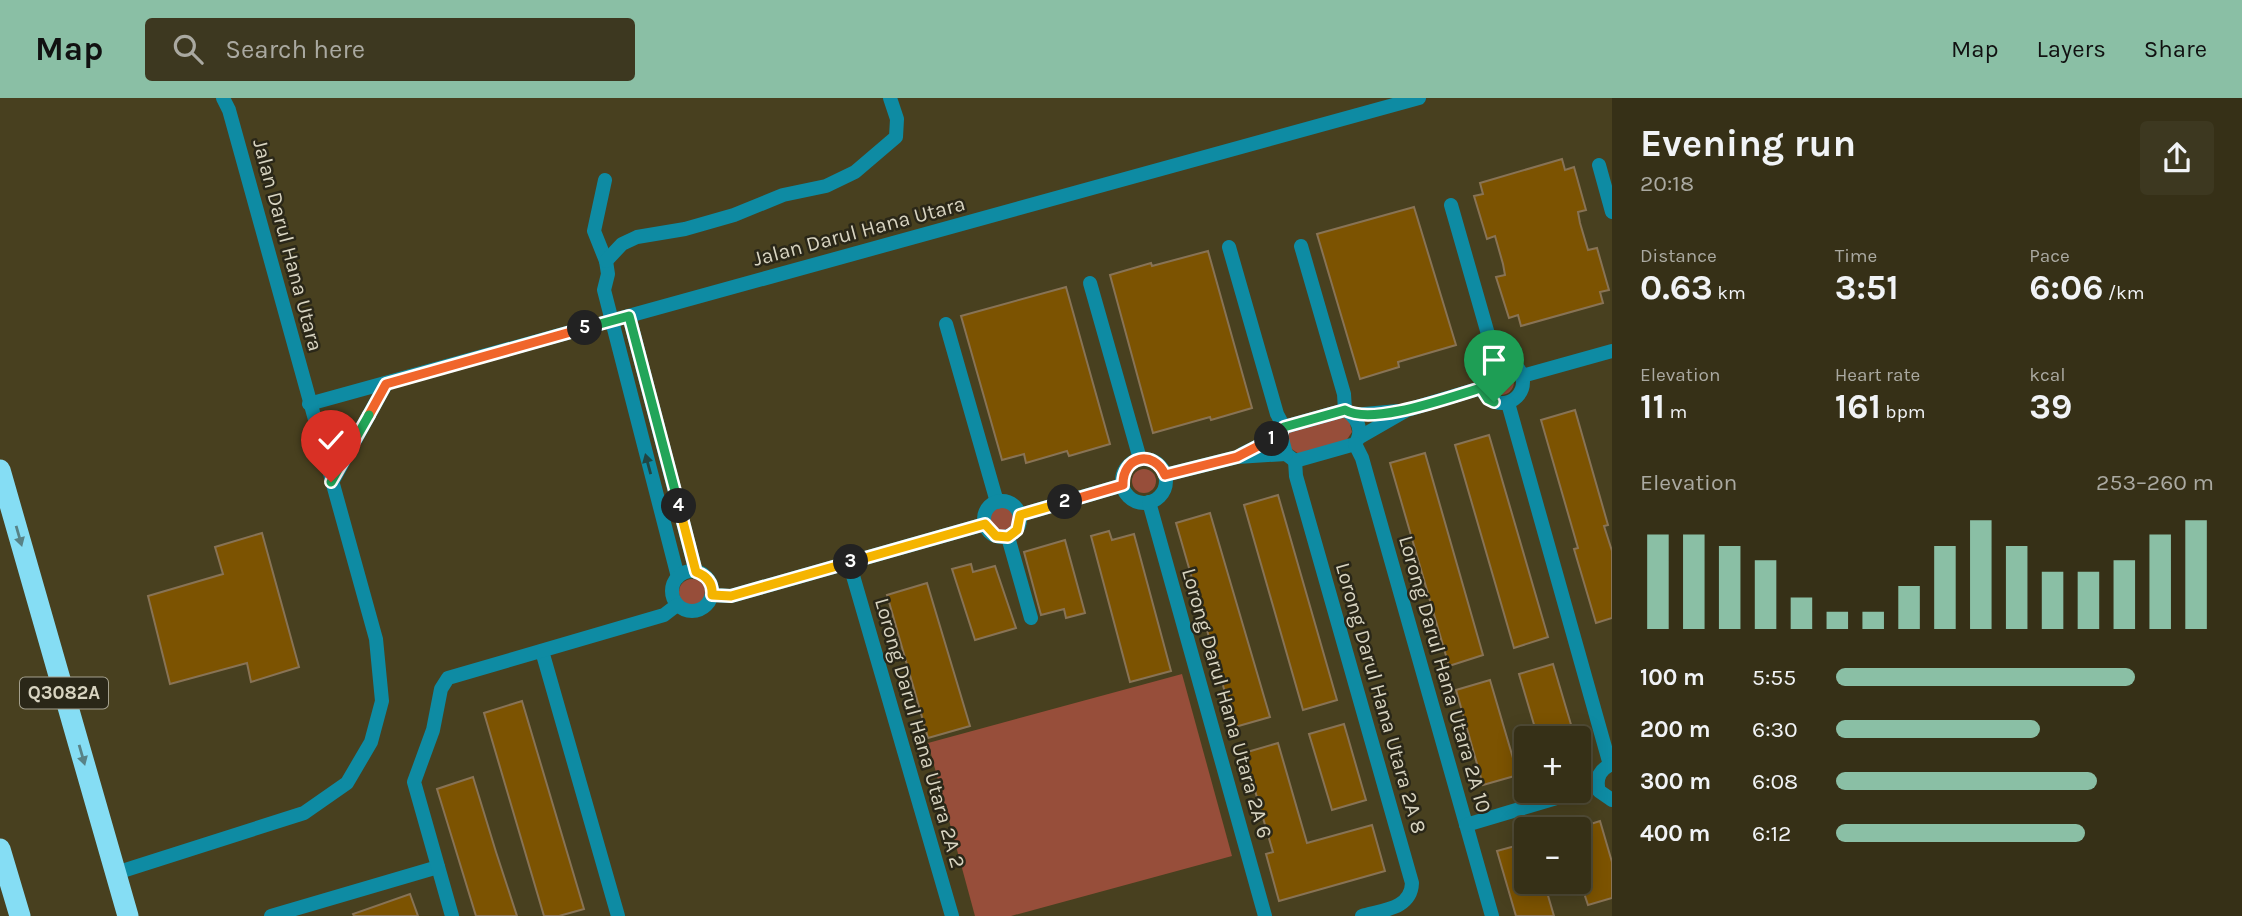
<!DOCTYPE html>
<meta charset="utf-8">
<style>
:root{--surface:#363017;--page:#3d3820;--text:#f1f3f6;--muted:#aaa9a1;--line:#504b36;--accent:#8abfa5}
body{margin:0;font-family:Karla,sans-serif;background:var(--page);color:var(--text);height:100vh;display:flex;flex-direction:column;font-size:26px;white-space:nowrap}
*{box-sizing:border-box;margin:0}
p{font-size:23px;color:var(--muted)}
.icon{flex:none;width:38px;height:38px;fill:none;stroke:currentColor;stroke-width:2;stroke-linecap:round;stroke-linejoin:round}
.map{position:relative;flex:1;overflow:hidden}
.details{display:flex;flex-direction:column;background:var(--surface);width:630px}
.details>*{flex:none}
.fabs{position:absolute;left:1514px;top:628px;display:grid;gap:14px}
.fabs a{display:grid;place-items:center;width:77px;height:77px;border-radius:7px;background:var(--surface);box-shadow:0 4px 18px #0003,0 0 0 2px var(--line);font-size:35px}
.pin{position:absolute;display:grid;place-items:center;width:60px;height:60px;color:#fff;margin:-72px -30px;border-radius:50% 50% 50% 0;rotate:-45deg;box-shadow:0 0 7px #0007}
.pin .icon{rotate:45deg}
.km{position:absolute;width:35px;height:35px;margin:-18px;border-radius:50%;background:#222;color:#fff;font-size:19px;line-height:35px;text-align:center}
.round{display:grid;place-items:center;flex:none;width:74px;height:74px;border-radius:7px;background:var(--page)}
.head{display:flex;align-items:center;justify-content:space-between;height:119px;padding:0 28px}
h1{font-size:38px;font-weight:700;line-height:52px}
.metrics{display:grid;grid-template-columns:repeat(3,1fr);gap:10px;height:119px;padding:7px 28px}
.metrics div{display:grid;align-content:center}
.metrics b{font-size:35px;font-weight:700}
.metrics small{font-size:19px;font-weight:400}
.metrics p{font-size:19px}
.chart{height:196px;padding:14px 28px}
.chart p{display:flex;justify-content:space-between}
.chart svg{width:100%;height:126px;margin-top:7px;stroke:var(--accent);stroke-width:6}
ul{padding:0 28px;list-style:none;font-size:23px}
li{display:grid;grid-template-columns:112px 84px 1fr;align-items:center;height:52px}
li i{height:18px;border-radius:9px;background:var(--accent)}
header{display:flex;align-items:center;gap:42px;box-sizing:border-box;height:98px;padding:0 35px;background:var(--accent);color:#111}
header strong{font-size:33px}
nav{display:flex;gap:38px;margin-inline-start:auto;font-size:24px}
.search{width:490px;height:63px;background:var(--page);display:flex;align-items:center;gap:18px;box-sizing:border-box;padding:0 24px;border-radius:7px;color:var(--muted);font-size:26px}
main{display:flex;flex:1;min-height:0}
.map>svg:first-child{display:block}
.green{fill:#974e3a}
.building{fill:#7c5301;stroke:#887355;stroke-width:2}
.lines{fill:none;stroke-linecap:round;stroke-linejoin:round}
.street{stroke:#0e8ba3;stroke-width:14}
.highway{stroke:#85ddf4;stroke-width:21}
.oneway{fill:#224542}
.oneway2{fill:#588286}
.split-1-casing{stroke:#fff;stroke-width:14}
.split-2-casing{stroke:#fff;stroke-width:14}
.split-3-casing{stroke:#fff;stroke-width:14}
.split-4-casing{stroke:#fff;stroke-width:14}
.split-5-casing{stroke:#fff;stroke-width:14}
.split-6-casing{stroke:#fff;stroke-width:14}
.split-7-casing{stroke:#fff;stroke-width:14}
.split-1{stroke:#22a559;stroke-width:9}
.split-2{stroke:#f0652b;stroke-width:9}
.split-3{stroke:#f5b400;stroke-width:9}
.split-4{stroke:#f5b400;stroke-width:9}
.split-5{stroke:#22a559;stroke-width:9}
.split-6{stroke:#f0652b;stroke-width:9}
.split-7{stroke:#22a559;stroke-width:9}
.labels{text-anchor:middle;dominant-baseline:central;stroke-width:5;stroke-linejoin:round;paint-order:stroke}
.shield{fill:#2a2718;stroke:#a4a08e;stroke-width:2}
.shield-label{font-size:19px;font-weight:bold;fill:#d8d4c1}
.street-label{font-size:21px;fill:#d8d4c1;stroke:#2a2718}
</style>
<header>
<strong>Map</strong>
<div class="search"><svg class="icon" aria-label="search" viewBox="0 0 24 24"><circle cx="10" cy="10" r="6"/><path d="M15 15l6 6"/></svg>Search here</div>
<nav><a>Map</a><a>Layers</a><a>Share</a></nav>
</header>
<main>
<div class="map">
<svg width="1612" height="818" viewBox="0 0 1612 818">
<rect width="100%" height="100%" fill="#48401f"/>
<!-- green -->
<g class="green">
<circle cx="1501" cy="284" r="13"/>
<polygon points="1344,319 1349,322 1352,334 1346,343 1299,356 1290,350 1287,339 1292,331"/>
<circle cx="1144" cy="383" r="12"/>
<circle cx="1002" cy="421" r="12"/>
<circle cx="692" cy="494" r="13"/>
<polygon points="1182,576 1232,758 1011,818 975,818 928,645"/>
</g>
<!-- building -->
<g class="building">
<polygon points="1562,61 1565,72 1574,69 1586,112 1578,114 1580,125 1588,152 1597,150 1609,192 1600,194 1603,205 1521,228 1518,217 1509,220 1496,179 1505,177 1503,166 1495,138 1487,141 1474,98 1483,96 1480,85"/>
<polygon points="1414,109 1456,247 1398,264 1399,269 1360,281 1317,136"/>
<polygon points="1208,153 1252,310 1211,322 1210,319 1153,335 1110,177 1151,165 1152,168"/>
<polygon points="1066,189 1110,346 1069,358 1067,353 1026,365 1024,356 1002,362 961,218"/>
<polygon points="1575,312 1608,427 1604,428 1612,453 1612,520 1596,525 1574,451 1578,450 1541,322"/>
<polygon points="1489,337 1548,539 1514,550 1455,347"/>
<polygon points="1425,355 1483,557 1449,568 1390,365"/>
<polygon points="1278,397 1337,602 1303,612 1244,407"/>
<polygon points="1210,415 1270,619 1235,629 1176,425"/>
<polygon points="1109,433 1112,442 1134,436 1171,573 1130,584 1091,438"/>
<polygon points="262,435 299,569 251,584 247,565 170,586 148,498 223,476 215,449"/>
<polygon points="1065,442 1085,515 1066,520 1064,511 1041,517 1024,454"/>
<polygon points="971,466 973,474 995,468 1016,530 975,542 952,471"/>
<polygon points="927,485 970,628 928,640 887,497"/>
<polygon points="1553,566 1575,640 1538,640 1519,576"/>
<polygon points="1490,582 1518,677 1483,687 1456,592"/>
<polygon points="522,603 584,811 559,818 544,818 484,615"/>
<polygon points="1344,626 1366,702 1332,712 1309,636"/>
<polygon points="1278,645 1307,745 1372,727 1385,773 1279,803 1266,756 1273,754 1244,655"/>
<polygon points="473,679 496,754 517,818 476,818 437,691"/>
<polygon points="1600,723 1612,764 1612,800 1588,807 1578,777 1578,730"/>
<polygon points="1526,745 1526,784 1544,784 1554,818 1516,818 1497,753"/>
<polygon points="410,796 418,818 354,818 353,816"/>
</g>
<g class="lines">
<!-- street -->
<g class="street">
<polyline points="1599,67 1612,114"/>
<polyline points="605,82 594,133 606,163 608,176 604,192 678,479"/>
<polyline points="1451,107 1496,264"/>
<polyline points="1301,148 1344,296 1345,312"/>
<polyline points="1229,149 1277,316 1284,329"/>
<polyline points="606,163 622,146 637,139 685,131 734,117 783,97 826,88 855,74 896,39 897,21 890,0"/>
<polyline points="1090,185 1140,361"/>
<polyline points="629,218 696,474"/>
<polyline points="946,226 997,404"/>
<circle cx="1502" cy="284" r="21"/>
<polyline points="1522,278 1612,253"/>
<polyline points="1508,305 1610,667"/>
<polyline points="309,306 1419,0"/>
<path d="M1345 312C1358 320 1364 333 1355 346L1295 363 1286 356 1281 337 1284 329Z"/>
<polyline points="1353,317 1398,313"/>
<polyline points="1360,339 1407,312 1481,290"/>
<polyline points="1355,346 1362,360 1492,818"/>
<polyline points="1242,356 1281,337"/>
<circle cx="1144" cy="383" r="22"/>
<path d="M1295 363 1296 378 1412 785C1411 811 1383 812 1362 818"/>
<polyline points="1165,377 1237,359 1286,356"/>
<polyline points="332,384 386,286"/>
<circle cx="1002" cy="421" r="18"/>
<polyline points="1149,404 1265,818"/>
<polyline points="1020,417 1123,387"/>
<polyline points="1008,439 1031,520"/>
<polyline points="849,464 952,818"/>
<circle cx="692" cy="493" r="20"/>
<polyline points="712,497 731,498 985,426"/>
<polyline points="542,553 618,818"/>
<path d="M1612 666C1600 671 1595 680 1599 693L1612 702"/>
<polyline points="1466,727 1597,688"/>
<polyline points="116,775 304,715 347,685 371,644 382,603 376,541 229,12 223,0"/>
<polyline points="271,818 438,769"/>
<polyline points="452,818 414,684 433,632 441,591 448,580 664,517 677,507"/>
</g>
<!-- highway -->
<g class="highway">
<polyline points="0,372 128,818"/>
<polyline points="0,751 20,818"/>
</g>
</g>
<!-- one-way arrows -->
<defs><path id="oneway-solid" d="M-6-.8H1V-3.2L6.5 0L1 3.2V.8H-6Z" transform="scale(1.75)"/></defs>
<use class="oneway" href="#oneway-solid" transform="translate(648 366) rotate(-105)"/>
<g class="oneway2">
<use href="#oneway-solid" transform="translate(19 438) rotate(74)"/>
<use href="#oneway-solid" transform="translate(82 657) rotate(74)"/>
</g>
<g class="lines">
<!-- split-1 casing -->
<g class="split-1-casing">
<path id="split-1" d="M1272 341 1281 337 1284 329 1345 312C1372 328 1450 299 1481 290L1488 301 1494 304"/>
</g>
<!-- split-2 casing -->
<g class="split-2-casing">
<path id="split-2" d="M1065 404 1123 387C1122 358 1154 351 1165 377L1237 359 1272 341"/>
</g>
<!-- split-3 casing -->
<g class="split-3-casing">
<polyline id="split-3" points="851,464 985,426 996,438 1008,439 1017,432 1020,417 1065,404"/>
</g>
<!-- split-4 casing -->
<g class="split-4-casing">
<path id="split-4" d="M679 408 696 474C707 478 713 485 712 497L731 498 851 464"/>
</g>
<!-- split-5 casing -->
<g class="split-5-casing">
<polyline id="split-5" points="585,230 629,218 679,408"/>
</g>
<!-- split-6 casing -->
<g class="split-6-casing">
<polyline id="split-6" points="369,317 386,286 585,230"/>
</g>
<!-- split-7 casing -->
<g class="split-7-casing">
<polyline id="split-7" points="331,384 369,317"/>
</g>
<!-- split-1 -->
<use href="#split-1" class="split-1"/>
<!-- split-2 -->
<use href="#split-2" class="split-2"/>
<!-- split-3 -->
<use href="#split-3" class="split-3"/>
<!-- split-4 -->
<use href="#split-4" class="split-4"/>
<!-- split-5 -->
<use href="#split-5" class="split-5"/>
<!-- split-6 -->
<use href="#split-6" class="split-6"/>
<!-- split-7 -->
<use href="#split-7" class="split-7"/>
</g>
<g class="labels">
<!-- shield labels -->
<rect class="shield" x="20" y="579.5" width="88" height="31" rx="5"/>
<g class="shield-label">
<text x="64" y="595">Q3082A</text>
</g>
<!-- street labels -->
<g class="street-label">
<text transform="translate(859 133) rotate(-15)">Jalan Darul Hana Utara</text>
<text transform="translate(288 147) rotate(75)">Jalan Darul Hana Utara</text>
<text transform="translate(1445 576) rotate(74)">Lorong Darul Hana Utara 2A 10</text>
<text transform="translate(1381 600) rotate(74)">Lorong Darul Hana Utara 2A 8</text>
<text transform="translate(1227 605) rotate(74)">Lorong Darul Hana Utara 2A 6</text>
<text transform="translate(920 635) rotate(74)">Lorong Darul Hana Utara 2A 2</text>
</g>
</g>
</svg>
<div class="fabs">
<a>+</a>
<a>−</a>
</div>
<div class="pin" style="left:1494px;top:304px;background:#1e9e55"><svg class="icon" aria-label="arrive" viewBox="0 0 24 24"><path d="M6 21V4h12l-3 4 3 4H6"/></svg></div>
<div class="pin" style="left:331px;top:384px;background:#d93025"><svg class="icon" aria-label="check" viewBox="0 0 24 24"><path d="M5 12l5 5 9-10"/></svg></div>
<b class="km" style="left:1272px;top:341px">1</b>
<b class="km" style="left:1065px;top:404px">2</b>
<b class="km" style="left:851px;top:464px">3</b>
<b class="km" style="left:679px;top:408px">4</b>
<b class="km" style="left:585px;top:230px">5</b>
</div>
<section class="details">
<div class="head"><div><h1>Evening run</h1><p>20:18</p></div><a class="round"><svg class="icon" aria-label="share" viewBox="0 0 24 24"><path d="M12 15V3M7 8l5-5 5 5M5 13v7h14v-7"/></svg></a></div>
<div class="metrics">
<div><p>Distance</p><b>0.63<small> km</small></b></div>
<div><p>Time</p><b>3:51</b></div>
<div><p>Pace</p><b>6:06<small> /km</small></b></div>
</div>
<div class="metrics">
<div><p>Elevation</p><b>11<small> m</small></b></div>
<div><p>Heart rate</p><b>161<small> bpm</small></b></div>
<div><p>kcal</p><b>39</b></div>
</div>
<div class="chart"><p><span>Elevation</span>253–260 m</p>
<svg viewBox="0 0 160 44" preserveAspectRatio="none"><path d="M5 44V11M15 44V11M25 44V15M35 44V20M45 44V33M55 44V38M65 44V38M75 44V29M85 44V15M95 44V6M105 44V15M115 44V24M125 44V24M135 44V20M145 44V11M155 44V6"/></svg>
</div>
<ul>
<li><b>100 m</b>5:55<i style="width:79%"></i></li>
<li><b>200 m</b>6:30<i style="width:54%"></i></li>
<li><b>300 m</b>6:08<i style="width:69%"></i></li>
<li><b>400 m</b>6:12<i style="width:66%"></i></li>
</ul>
</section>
</main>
